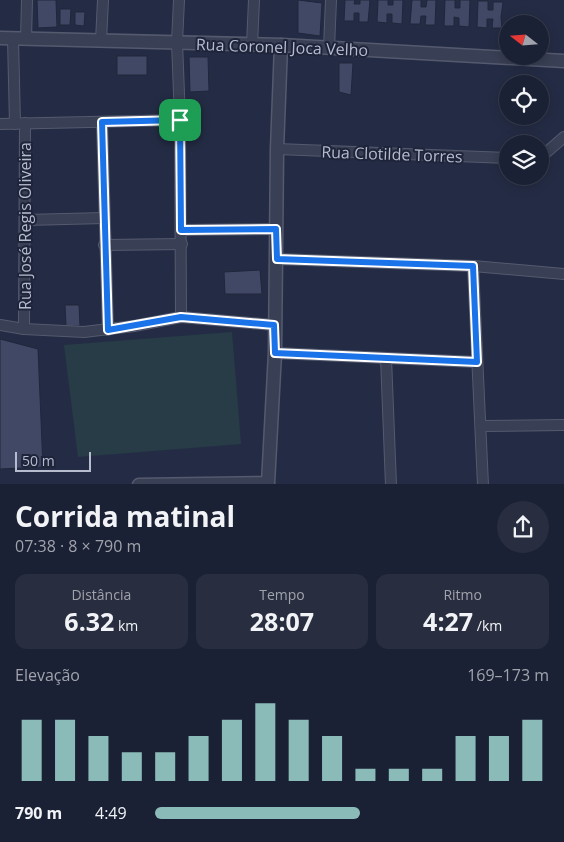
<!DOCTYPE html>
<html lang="pt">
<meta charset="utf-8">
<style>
:root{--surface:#1b2134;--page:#282e40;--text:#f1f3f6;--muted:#a0a3ac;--line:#393e4f;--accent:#8bbbb9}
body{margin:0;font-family:"Open Sans",sans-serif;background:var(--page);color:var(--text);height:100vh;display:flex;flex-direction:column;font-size:19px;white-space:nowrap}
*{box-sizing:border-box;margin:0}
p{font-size:16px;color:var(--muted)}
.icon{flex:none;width:28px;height:28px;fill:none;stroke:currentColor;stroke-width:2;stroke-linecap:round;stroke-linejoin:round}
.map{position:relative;height:484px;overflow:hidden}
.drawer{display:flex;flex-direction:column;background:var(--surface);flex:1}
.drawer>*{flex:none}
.needle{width:32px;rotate:287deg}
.fabs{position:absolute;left:499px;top:15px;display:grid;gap:10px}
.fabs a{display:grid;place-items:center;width:50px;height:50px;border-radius:50%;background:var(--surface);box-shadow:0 2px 12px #0003,0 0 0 1px var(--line);font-size:25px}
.scale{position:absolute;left:15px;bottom:12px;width:76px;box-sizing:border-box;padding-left:5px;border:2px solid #b7bbce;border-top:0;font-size:14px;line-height:18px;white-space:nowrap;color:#b7bbce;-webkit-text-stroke:4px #1e243a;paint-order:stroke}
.pin{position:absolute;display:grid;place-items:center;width:42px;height:42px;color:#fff;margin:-21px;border-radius:10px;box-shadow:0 2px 8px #0006}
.round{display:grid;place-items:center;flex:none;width:52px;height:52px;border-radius:26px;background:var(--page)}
.head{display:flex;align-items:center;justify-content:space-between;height:85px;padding:0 15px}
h1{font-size:28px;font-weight:700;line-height:38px}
.figures{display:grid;grid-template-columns:repeat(3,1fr);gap:8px;height:85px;padding:5px 15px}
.figures div{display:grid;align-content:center;border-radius:12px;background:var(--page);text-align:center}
.figures b{font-size:25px;font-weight:700}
.figures small{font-size:14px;font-weight:400}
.figures p{font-size:14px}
.chart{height:140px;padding:10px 15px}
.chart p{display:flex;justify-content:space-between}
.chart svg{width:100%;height:90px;margin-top:5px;stroke:var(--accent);stroke-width:6}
ul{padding:0 15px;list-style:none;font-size:16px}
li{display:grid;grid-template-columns:80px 60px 1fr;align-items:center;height:38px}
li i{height:12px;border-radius:6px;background:var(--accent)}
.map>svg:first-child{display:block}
.green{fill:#273c46}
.building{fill:#414865;stroke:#20263b}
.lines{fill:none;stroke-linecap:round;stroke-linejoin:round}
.minor-casing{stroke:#555a6e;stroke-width:12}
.tertiary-casing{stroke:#555a6e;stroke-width:15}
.minor{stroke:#393f54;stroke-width:10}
.tertiary{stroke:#393f54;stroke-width:12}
.route-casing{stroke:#fff;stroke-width:10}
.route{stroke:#1a73e8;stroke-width:6}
.labels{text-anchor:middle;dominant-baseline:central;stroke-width:4;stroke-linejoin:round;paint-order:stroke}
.street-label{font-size:16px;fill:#b7bbce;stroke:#1e243a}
</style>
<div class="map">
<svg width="564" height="485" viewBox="0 0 564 485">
<rect width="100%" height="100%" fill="#242c45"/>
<!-- green -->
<polygon class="green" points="232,332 241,444 78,457 64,345"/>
<!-- building -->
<g class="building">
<polygon points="37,0 56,0 57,27 38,28"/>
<polygon points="298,0 322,3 320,36 298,33"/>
<polygon points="345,0 355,0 354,4 360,4 360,0 370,0 368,22 359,22 359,13 354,13 354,21 344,21"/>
<polygon points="378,0 388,0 388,5 393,5 393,0 403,0 402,24 392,23 392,14 387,14 387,23 377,22"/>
<polygon points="412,0 421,0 421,7 426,7 427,0 436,0 435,25 425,25 426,16 421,16 420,24 410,24"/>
<polygon points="445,0 455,0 455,8 460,8 460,0 470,0 469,27 459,26 459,18 454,17 454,26 444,26"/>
<polygon points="478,1 488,1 488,10 493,10 493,2 503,2 501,17 502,28 492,28 493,19 487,19 487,28 477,27"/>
<polygon points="60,9 71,9 70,25 60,25"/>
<polygon points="75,12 85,12 84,26 75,25"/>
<rect x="117" y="56" width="30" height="19"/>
<polygon points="189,57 208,57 209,91 190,92"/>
<polygon points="339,63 353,63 351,95 339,92"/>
<polygon points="260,270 262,294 225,294 224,272"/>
<polygon points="65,305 79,305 80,326 66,326"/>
<polygon points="0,339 38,349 43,467 0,469"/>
</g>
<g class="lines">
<!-- minor casing -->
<g class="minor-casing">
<g id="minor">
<polyline points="179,0 177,42 180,120 181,317"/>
<polyline points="13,39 15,124"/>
<polyline points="26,39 27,0"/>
<polyline points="101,41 103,0"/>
<polyline points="252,45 254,0"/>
<polyline points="329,48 331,0"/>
<polyline points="102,122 108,330"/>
<polyline points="0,124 180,120"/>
<polyline points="277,149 508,158"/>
<polyline points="540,158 564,137"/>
<polyline points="26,220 104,218"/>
<polyline points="181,230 276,229"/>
<polyline points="104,245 182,244"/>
<polyline points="277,259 473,266 564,274"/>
<polyline points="473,266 483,485"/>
<polyline points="0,325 24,329 84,332 134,326 181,317 274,325"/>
<polyline points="24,329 25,123"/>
<polyline points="275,353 477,362"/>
<polyline points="386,358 391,485"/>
<polyline points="481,426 564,425"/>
</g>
</g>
<!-- tertiary casing -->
<g class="tertiary-casing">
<g id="tertiary">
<polyline points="0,38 281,45 564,61"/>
<polyline points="139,485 268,483 275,353 277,149 281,45"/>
</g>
</g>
<!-- minor -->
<use href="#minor" class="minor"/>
<!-- tertiary -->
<use href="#tertiary" class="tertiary"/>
</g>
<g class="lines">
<!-- route casing -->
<g class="route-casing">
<polygon id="route" points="180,120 181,230 276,229 277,259 473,266 477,362 275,353 274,325 181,317 108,330 102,122"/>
</g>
<!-- route -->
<use href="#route" class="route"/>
</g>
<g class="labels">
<!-- street labels -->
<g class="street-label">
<text transform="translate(282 47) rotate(2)">Rua Coronel Joca Velho</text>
<text transform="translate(392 154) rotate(2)">Rua Clotilde Torres</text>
<text transform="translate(25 226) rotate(-90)">Rua José Regis Oliveira</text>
</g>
</g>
</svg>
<div class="fabs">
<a><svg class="needle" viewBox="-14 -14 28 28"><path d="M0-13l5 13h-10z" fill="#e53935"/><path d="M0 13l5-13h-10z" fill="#a0a3ac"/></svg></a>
<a><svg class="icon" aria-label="locate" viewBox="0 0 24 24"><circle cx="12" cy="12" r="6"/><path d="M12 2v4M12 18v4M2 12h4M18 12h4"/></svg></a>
<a><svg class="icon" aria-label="layers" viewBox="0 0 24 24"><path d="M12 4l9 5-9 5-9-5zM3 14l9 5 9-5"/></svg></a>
</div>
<div class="scale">50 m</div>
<div class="pin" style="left:180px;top:120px;background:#1e9e55"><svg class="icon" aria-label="arrive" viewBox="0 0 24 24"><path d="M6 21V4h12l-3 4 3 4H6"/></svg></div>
</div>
<section class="drawer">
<div class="head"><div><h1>Corrida matinal</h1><p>07:38 · 8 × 790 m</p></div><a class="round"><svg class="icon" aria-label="share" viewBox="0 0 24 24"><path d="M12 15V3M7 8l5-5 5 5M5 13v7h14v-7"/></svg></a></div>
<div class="figures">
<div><p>Distância</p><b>6.32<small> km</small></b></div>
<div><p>Tempo</p><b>28:07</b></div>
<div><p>Ritmo</p><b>4:27<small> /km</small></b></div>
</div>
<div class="chart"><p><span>Elevação</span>169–173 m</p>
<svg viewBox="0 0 160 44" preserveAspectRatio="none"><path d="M5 44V14M15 44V14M25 44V22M35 44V30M45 44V30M55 44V22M65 44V14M75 44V6M85 44V14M95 44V22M105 44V38M115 44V38M125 44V38M135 44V22M145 44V22M155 44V14"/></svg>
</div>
<ul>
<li><b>790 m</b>4:49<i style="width:52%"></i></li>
</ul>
</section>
